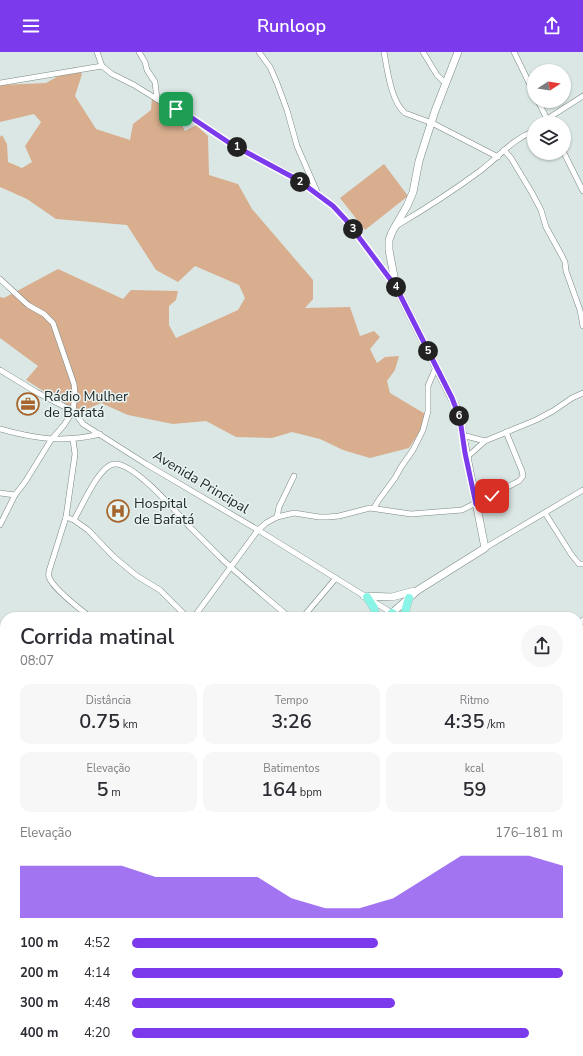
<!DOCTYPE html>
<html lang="pt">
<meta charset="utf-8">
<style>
:root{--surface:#fff;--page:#f7f7f7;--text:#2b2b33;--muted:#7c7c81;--accent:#7c3aed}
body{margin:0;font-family:"Nunito Sans",sans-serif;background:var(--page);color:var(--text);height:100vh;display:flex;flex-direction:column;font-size:15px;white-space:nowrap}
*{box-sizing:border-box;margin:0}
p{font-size:13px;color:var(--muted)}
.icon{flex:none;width:22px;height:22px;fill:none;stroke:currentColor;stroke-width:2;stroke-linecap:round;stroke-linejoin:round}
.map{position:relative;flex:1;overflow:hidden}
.side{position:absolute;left:0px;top:560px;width:583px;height:444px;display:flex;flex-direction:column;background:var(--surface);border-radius:16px 16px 0 0;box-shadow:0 1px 3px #0004}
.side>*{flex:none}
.needle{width:26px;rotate:78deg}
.tools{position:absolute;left:527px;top:12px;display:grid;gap:8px}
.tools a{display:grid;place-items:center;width:44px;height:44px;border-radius:50%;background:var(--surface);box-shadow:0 1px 3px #0004;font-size:20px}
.pin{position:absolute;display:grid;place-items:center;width:34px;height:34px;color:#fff;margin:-17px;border-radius:8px;box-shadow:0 2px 6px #0006}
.km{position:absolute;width:20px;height:20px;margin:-10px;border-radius:50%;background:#222;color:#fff;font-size:11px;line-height:20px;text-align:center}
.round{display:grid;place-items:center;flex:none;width:42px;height:42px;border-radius:21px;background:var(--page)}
.summary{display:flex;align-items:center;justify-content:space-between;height:68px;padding:0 20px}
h1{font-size:22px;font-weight:600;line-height:30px}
.metrics{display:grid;grid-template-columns:repeat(3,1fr);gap:6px;height:68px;padding:4px 20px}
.metrics div{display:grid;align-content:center;border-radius:10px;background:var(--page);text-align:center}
.metrics b{font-size:20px;font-weight:600}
.metrics small{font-size:11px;font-weight:400}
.metrics p{font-size:11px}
.chart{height:112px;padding:8px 20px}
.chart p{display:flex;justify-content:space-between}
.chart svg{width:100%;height:72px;margin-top:4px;fill:var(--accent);opacity:.7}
ul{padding:0 20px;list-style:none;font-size:13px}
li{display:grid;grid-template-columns:64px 48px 1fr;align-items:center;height:30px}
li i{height:10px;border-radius:5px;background:var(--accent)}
header{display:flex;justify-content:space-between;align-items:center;height:52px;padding:0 20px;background:var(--accent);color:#fff;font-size:18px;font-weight:600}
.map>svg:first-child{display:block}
.green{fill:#d8ae8e}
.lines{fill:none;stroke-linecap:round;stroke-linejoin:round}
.minor-casing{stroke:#7c8886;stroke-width:6}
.tertiary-casing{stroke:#7c8886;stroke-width:8}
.primary-casing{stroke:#c1c3c3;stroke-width:9}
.minor{stroke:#fff;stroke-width:5}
.tertiary{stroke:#fff;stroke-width:7}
.primary{stroke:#8af4e6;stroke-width:8}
.route-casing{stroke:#fff;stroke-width:8}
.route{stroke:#7c3aed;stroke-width:5}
.labels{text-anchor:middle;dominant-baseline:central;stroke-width:3;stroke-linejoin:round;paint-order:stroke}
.poi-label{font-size:14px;fill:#232827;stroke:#e8f4f2;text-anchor:start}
.street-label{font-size:14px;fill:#232827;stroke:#e8f4f2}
</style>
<header><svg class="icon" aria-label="menu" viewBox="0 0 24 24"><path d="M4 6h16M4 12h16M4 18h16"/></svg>Runloop<svg class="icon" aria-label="share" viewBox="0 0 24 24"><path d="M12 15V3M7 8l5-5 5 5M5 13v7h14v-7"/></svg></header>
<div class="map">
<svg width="583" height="1004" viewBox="0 0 583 1004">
<rect width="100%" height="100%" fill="#dae7e4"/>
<!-- green -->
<g class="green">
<polygon points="74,15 82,22 75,44 96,77 130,88 133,72 151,58 152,44 160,46 163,68 178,66 185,79 196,73 208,84 209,123 238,132 252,157 313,228 313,247 305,256 350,255 360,284 374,279 380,285 370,297 377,311 385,305 399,304 395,318 387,329 390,341 427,363 422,376 409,396 370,406 343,398 320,387 292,380 272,386 236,385 206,369 173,372 128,363 101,351 78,361 26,328 38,314 0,286 0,245 4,246 58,217 123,247 131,238 178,239 176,248 169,254 169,273 176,286 238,258 245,246 239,233 195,214 178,230 156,218 127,173 56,167 27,147 0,135 0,85 2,83 7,92 8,110 22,116 32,110 25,94 41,70 34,62 0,70 0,33 46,31"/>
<polygon points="384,112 408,144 365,178 340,146"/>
<polygon points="578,598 583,601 583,674 578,671"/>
</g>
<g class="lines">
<!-- minor casing -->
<g class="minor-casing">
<g id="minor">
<polyline points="97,0 102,14 112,22 134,33 163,51 192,66 231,92 289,122 318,142 333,154 346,168 395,235"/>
<polyline points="139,0 145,10 147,18 155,30 157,47"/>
<polyline points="259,0 270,15 277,31 287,58 297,94 318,142"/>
<path d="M384 0C387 16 391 50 405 61L432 71 498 105"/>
<polyline points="423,0 437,23 445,31"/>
<polyline points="514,0 534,41"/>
<polyline points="0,31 102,14"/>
<polyline points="538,49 549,71"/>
<polyline points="547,67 583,44"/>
<polyline points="504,98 511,106 532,141 541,158 546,175 562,204 565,210 566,219 580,258 583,274"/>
<polyline points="564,101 583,139"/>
<path d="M396 174C425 157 453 139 480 119 500 104 511 88 534 79"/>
<polyline points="0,227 28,253 44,262 53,271 74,332 75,341 73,359 64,373 51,388 25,430 15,443 0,473"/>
<polyline points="0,318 36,340 73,359 83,372 146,412 258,478 392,561"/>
<path d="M0 377C35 387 64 391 100 382"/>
<polyline points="462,383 485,389"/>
<path d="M73 388 75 402 66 465 50 516C49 519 48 522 49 525 53 537 80 557 90 565"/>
<polyline points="466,406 485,389 536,368 553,359 572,346 583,341"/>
<polyline points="0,441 15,443"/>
<polyline points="374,456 378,449 395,426 401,415 413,398 423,378 428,359 428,334 436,315"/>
<polyline points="545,461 571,502 579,512 583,512"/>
<path d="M66 465 74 468C82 454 99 414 114 412 134 410 177 461 190 475 200 485 210 495 220 505 242 526 266 545 289 565"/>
<polyline points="277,465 279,455 294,424"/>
<polyline points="74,468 88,478 114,505 137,524 160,538 187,565"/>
<polyline points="485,496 583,438"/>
<polyline points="194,565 258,478 266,471 277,465 294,461 319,465 328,465 339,464 370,456 411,462 462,458 519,429 523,424 522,419 506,380"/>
<polyline points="303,565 336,526"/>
<polyline points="578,573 583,568"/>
<polyline points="578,789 583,782"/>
<polyline points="578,801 583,805"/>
<polyline points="0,826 5,818"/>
<polyline points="0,841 5,842"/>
<polyline points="578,919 583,915"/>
<polyline points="0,922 5,929"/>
<polyline points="578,990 583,985"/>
<polyline points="57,999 59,1004"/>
<polyline points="121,999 123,1004"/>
<polyline points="171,999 174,1004"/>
<polyline points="243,999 252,999"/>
<polyline points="254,999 257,1000 262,1004"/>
<polyline points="324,999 329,1004"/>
<polyline points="470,999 472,1004"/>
<polyline points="190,1004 194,999"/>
<polyline points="412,1004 415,999"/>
<polyline points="564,1004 569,999"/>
</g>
</g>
<!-- tertiary casing -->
<g class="tertiary-casing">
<g id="tertiary">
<polyline points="364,544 392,545 414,539"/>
<polyline points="392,561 418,538 485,496 458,359 396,235 389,198 389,188 392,180 407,154 413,140 419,109 435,59 458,0"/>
</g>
</g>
<!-- primary casing -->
<g class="primary-casing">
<g id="primary">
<polyline points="367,545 374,556 376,565"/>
<polyline points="388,565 392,561 398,565"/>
<polyline points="405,565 406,556 409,546"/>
<polyline points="578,681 583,685"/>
<polyline points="0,895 5,894"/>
</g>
</g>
<!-- minor -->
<use href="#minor" class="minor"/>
<!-- tertiary -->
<use href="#tertiary" class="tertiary"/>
<!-- primary -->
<use href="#primary" class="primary"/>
</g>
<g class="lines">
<!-- route casing -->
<g class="route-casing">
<polyline id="route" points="176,57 192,66 231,92 298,128 333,154 346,168 396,235 452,346 460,367 465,401 476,452 492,444"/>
</g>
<!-- route -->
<use href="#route" class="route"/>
</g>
<!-- icons -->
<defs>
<g id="office-ring" transform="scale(1.15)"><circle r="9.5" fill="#e8f4f2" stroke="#a5652d" stroke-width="1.5"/><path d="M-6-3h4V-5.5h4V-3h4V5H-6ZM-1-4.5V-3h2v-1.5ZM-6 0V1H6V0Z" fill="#a5652d"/></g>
<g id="hospital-ring" transform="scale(1.15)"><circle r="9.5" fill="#e8f4f2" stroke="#a5652d" stroke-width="1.5"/><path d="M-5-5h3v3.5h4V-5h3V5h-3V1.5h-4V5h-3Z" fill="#a5652d"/></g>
</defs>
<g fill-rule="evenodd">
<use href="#office-ring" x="28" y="352"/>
<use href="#hospital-ring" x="118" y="459"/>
</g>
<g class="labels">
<!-- poi labels -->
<g class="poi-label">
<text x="44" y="344">Rádio Mulher<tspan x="44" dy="16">de Bafatá</tspan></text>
<text x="134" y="451">Hospital<tspan x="134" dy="16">de Bafatá</tspan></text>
</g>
<!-- street labels -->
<g class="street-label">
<text transform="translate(201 430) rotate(31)">Avenida Principal</text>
</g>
</g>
</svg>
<div class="tools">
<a><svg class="needle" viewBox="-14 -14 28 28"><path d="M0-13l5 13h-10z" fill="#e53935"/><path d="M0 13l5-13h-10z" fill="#7c7c81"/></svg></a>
<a><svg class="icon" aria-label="layers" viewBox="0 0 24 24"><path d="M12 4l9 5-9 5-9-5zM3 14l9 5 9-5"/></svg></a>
</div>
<div class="pin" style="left:176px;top:57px;background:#1e9e55"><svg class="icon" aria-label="arrive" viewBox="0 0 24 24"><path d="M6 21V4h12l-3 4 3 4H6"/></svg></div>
<div class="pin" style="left:492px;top:444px;background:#d93025"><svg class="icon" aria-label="check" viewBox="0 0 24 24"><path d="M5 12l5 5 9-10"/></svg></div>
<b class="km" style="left:237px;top:95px">1</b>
<b class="km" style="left:300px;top:130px">2</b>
<b class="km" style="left:353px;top:177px">3</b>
<b class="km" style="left:396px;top:235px">4</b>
<b class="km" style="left:428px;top:299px">5</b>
<b class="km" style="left:459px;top:364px">6</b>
<section class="side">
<div class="summary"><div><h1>Corrida matinal</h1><p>08:07</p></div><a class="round"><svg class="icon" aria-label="share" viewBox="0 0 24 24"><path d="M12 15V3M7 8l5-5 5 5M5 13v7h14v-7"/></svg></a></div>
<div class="metrics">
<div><p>Distância</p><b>0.75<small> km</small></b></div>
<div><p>Tempo</p><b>3:26</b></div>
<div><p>Ritmo</p><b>4:35<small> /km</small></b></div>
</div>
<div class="metrics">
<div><p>Elevação</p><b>5<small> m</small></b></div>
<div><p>Batimentos</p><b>164<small> bpm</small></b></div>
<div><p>kcal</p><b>59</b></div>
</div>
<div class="chart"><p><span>Elevação</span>176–181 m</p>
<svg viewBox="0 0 160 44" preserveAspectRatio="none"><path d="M0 44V12L10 12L20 12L30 12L40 19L50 19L60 19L70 19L80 32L90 38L100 38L110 32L120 19L130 6L140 6L150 6L160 12V44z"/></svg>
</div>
<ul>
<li><b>100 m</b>4:52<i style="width:57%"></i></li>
<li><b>200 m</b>4:14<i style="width:100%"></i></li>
<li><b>300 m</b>4:48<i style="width:61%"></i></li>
<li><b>400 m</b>4:20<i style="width:92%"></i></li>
</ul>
</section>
</div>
